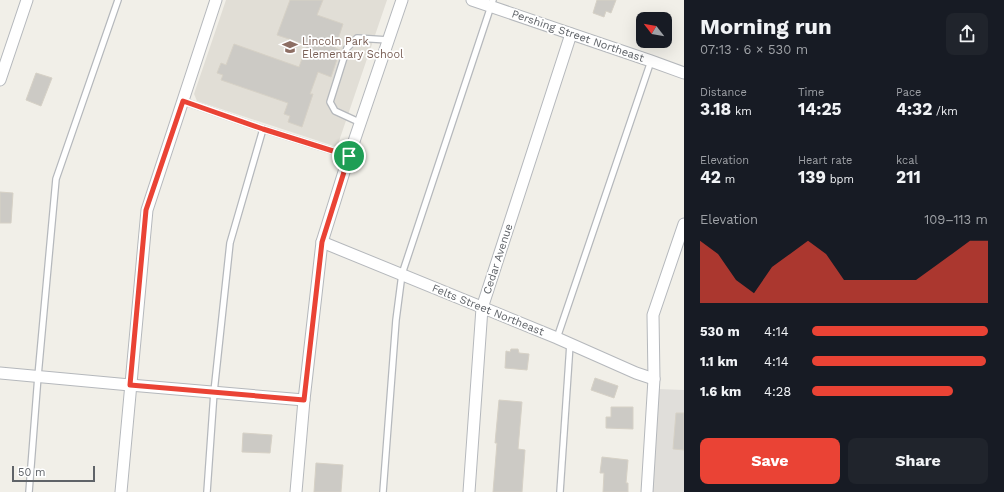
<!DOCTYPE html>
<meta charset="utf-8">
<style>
:root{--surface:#171b24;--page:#20242c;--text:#f1f3f6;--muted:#9ea1a6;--accent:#ea4335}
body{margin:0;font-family:"Work Sans",sans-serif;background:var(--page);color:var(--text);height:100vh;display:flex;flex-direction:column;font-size:15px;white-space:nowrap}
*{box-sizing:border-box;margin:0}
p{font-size:13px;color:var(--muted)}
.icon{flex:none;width:22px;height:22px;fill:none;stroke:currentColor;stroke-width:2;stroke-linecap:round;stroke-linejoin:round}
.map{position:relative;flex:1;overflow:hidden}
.panel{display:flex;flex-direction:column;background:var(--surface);width:320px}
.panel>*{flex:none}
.needle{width:26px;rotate:301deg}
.controls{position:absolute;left:636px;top:12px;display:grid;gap:8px}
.controls a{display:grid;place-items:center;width:36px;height:36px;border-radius:8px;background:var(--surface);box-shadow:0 4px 16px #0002;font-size:20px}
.scale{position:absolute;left:12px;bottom:10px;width:83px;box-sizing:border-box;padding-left:4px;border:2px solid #5f6368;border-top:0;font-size:11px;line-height:14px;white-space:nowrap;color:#5f6368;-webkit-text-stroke:3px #fff;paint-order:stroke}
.pin{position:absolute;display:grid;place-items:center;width:34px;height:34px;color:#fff;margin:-17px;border:2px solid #fff;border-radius:50%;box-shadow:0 1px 4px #0007}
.round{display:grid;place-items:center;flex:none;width:42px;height:42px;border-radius:8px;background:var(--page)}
.overview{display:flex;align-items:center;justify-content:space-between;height:68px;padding:0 16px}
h1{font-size:22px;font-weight:700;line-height:30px}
.metrics{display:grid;grid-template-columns:repeat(3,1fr);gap:6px;height:68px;padding:4px 16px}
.metrics div{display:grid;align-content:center}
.metrics b{font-size:17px;font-weight:700}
.metrics small{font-size:11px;font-weight:400}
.metrics p{font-size:11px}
.chart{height:112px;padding:8px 16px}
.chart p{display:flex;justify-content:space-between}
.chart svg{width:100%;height:72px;margin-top:4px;fill:var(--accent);opacity:.7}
.cta{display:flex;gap:8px;margin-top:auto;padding:8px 16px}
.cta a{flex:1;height:46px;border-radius:8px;background:var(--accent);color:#fff;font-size:16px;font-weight:700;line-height:46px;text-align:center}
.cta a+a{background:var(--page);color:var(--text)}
ul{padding:0 16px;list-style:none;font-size:13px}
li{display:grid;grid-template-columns:64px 48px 1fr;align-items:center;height:30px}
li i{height:10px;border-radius:5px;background:var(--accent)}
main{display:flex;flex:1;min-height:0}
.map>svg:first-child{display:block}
.industrial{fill:#e0deda}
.education{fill:#e1ded6}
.building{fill:#cccac5;stroke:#d6d1c6}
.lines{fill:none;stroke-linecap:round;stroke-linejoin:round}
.service-casing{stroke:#b5b8bc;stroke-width:8}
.minor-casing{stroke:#b5b8bc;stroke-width:13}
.service{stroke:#fff;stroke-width:5.5}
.minor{stroke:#fff;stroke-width:11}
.route-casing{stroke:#fff;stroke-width:8}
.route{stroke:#ea4335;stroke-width:5}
.labels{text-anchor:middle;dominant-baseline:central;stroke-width:3.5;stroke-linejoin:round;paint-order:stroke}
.street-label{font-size:11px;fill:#5f6368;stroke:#fff}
.education-label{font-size:11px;fill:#785e54;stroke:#fff;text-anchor:start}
</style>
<main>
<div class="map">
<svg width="684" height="492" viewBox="0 0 684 492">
<rect width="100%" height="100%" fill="#f1efe8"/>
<!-- industrial -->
<polygon class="industrial" points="658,389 684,390 684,492 651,492"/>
<!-- education -->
<polygon class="education" points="226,0 387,0 337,147 197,101 194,94"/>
<!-- building -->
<g class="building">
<polygon points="290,0 323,0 317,15 343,24 335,48 340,50 331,77 318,72 310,94 313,94 302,127 288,122 290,116 284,114 288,103 221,80 223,75 217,73 221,63 226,65 234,44 299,67 307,45 277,35"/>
<polygon points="597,0 616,0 611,13 606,11 604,17 593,13"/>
<polygon points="36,73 52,78 41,106 26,100"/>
<polygon points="0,192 13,193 11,223 0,223"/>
<polygon points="511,349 518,349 519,353 529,354 527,370 505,368 506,351 510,352"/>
<polygon points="595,378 618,386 614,398 591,390"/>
<polygon points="499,400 522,402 518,449 525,450 522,492 493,492 497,443 495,443"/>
<polygon points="611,407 633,407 633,429 606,428 606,417 611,417"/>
<polygon points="676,413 684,413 684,450 673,449"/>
<polygon points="243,433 272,435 270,453 242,452"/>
<polygon points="602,457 628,460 626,483 628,483 628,492 603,492 604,473 600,473"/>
<polygon points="316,463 343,465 341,492 314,492"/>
</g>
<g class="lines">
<!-- service casing -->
<g class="service-casing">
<g id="service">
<polyline points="183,101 263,129 349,156"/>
<polyline points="361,123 335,111 330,102 347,48 357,38 388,40"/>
<polyline points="557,338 651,61"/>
<polyline points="29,492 38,376 56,179 118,0"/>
<polyline points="207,492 214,392 230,243 263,129"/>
<polyline points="383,492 396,320 402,274 493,0"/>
<polyline points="560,492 570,344"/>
</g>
</g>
<!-- minor casing -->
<g class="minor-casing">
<g id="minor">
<polyline points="472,0 651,61 684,73"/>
<polyline points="0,80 27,0"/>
<polyline points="322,242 557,338 636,373 654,379"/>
<polyline points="0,373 130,385 304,400"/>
<polyline points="121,492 147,210 216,0"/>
<polyline points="296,492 304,400 322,242 349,156 402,0"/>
<polyline points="469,492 482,308 571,34"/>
<polyline points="647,492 654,379 653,315 684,224"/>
</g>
</g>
<!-- service -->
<use href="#service" class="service"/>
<!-- minor -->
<use href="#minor" class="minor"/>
</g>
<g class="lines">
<!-- route casing -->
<g class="route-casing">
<polygon id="route" points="183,101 263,129 349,156 322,242 304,400 130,385 146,210"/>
</g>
<!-- route -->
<use href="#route" class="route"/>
</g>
<!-- icons -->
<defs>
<g id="school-bare" transform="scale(1.2)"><path d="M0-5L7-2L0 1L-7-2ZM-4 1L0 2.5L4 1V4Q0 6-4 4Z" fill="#8d6e63" stroke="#fff" stroke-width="2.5" paint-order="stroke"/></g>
</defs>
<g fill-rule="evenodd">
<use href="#school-bare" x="290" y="47"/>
</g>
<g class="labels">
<!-- street labels -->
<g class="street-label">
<text transform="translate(578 36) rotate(19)">Pershing Street Northeast</text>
<text transform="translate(498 259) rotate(-72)">Cedar Avenue</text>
<text transform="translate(488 310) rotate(22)">Felts Street Northeast</text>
</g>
<!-- education labels -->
<g class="education-label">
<text x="302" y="41">Lincoln Park<tspan x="302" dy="13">Elementary School</tspan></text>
</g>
</g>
</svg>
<div class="controls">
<a><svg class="needle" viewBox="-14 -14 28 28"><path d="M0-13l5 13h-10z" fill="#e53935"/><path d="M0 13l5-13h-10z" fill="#9ea1a6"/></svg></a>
</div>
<div class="scale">50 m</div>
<div class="pin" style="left:349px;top:156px;background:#1e9e55"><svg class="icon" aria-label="arrive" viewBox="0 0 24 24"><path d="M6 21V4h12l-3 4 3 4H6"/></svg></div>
</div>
<section class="panel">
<div class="overview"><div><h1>Morning run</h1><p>07:13 · 6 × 530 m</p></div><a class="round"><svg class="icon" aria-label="share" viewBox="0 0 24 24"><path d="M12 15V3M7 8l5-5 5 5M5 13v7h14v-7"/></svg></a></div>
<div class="metrics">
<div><p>Distance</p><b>3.18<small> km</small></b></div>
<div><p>Time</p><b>14:25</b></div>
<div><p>Pace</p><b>4:32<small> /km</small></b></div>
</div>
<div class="metrics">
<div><p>Elevation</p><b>42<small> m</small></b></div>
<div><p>Heart rate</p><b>139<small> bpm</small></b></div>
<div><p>kcal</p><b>211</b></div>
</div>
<div class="chart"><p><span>Elevation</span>109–113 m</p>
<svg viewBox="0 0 160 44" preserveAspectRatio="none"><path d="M0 44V6L10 14L20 30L30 38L40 22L50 14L60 6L70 14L80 30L90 30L100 30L110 30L120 30L130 22L140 14L150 6L160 6V44z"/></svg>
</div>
<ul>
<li><b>530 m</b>4:14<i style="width:100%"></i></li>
<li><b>1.1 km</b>4:14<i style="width:99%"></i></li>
<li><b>1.6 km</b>4:28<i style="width:80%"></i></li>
</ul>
<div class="cta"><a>Save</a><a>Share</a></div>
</section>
</main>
